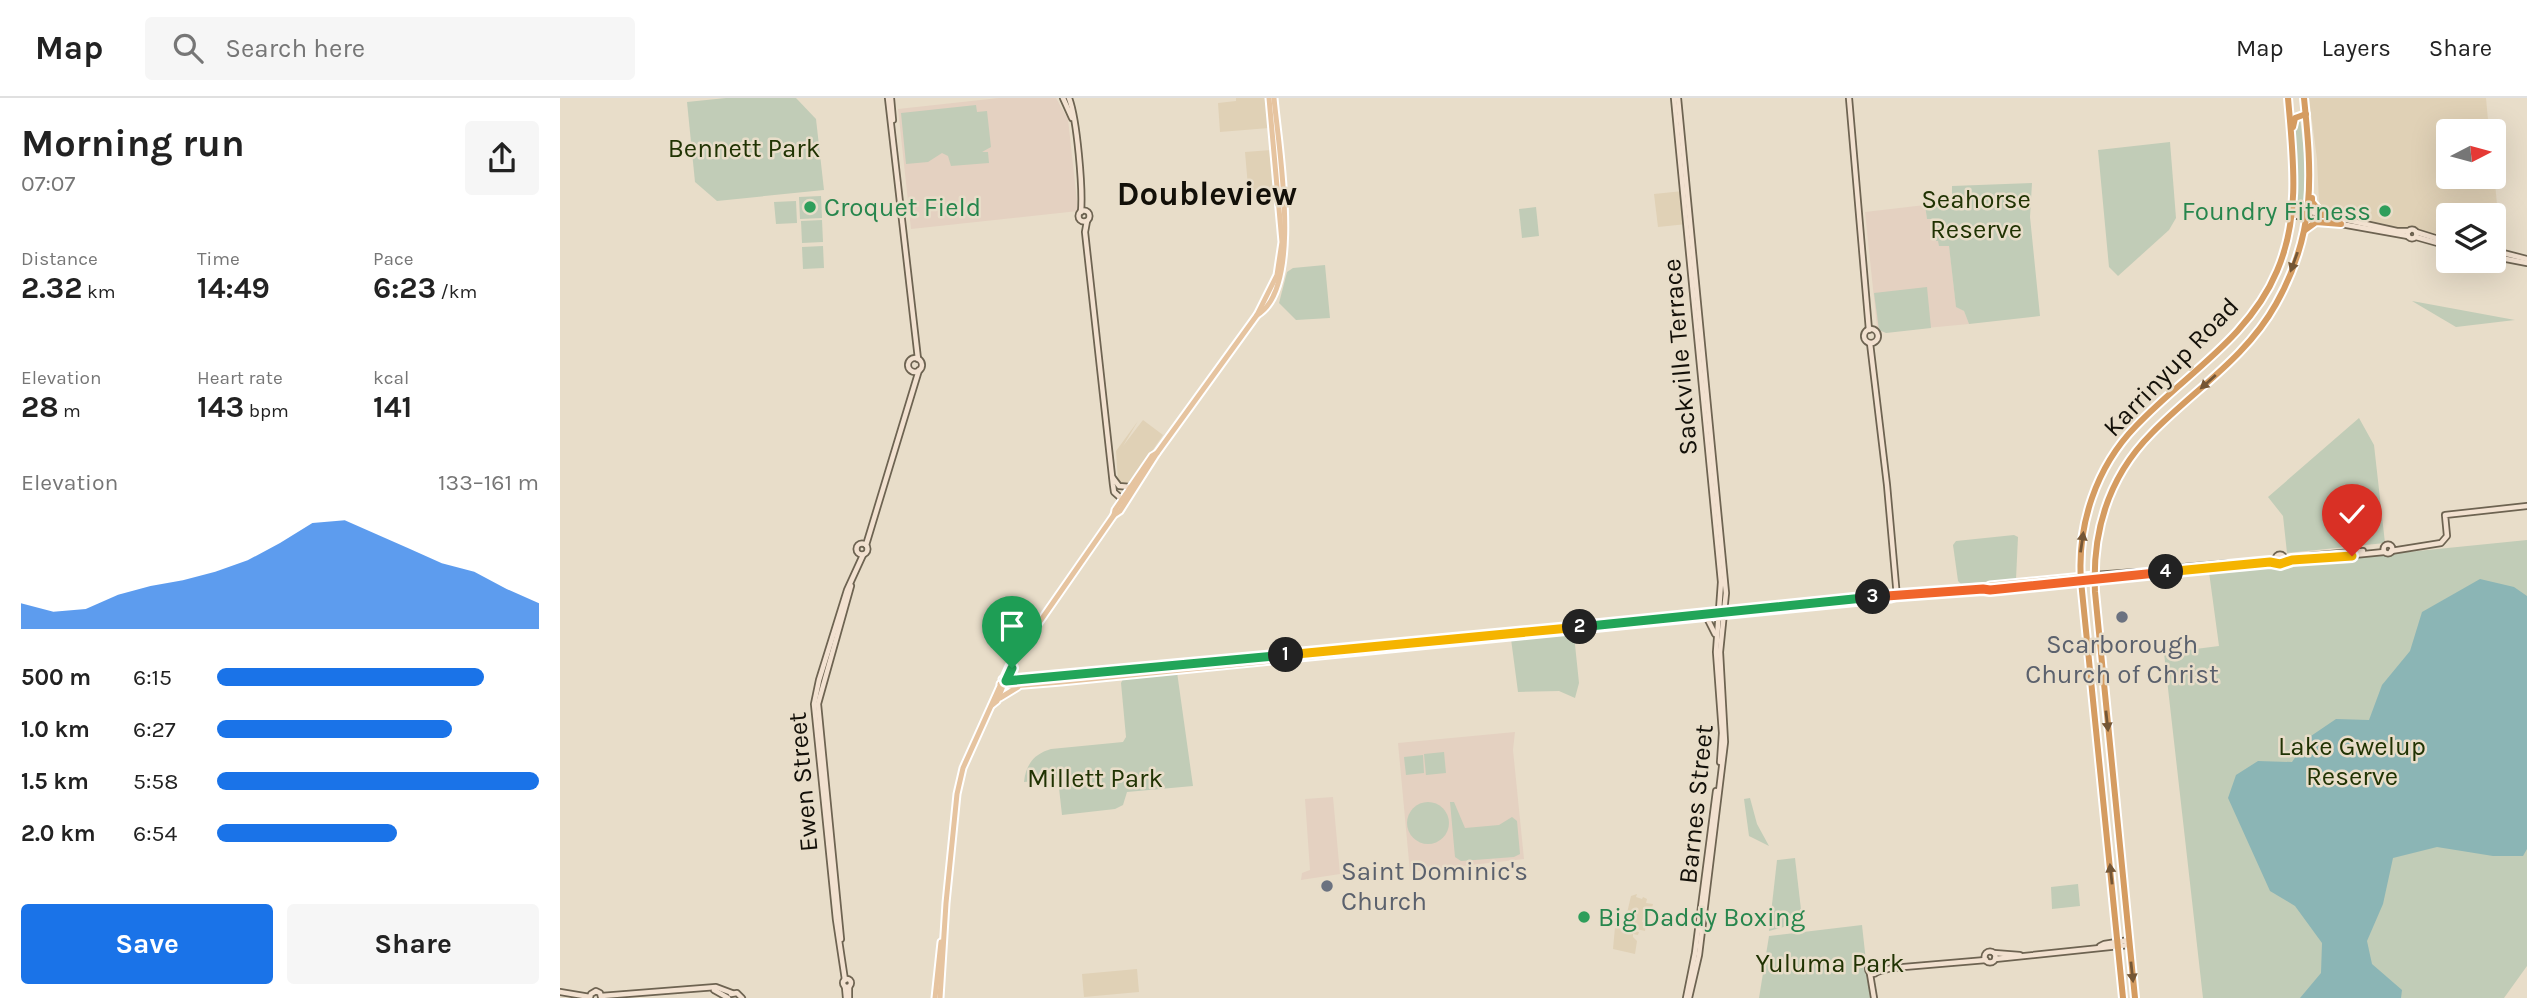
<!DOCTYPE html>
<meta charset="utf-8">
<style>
:root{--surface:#fff;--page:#f6f6f6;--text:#222;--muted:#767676;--line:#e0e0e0;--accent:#1a73e8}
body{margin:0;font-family:Karla,sans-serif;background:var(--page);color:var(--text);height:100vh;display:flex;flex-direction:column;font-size:26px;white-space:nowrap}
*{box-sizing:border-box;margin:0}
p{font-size:23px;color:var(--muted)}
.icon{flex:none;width:38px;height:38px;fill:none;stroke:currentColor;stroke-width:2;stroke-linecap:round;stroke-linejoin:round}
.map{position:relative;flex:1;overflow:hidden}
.panel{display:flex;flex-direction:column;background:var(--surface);width:560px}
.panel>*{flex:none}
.needle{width:46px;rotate:84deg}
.fabs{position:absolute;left:1876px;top:21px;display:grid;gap:14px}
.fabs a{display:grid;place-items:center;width:70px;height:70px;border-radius:7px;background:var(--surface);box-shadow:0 7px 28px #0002;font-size:35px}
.pin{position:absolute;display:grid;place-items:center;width:60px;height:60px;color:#fff;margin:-72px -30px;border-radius:50% 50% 50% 0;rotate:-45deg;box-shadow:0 0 7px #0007}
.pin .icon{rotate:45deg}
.km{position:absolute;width:35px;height:35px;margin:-18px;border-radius:50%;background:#222;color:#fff;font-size:19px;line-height:35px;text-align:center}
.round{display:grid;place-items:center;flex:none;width:74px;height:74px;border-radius:7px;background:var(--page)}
.summary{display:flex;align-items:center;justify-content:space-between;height:119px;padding:0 21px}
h1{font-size:38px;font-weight:700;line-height:52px}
.metrics{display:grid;grid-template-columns:repeat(3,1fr);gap:10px;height:119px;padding:7px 21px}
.metrics div{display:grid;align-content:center}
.metrics b{font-size:30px;font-weight:700}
.metrics small{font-size:19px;font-weight:400}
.metrics p{font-size:19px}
.chart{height:196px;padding:14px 21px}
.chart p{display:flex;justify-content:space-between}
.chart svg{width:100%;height:126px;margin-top:7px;fill:var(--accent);opacity:.7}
.cta{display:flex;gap:14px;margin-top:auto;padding:14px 21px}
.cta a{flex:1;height:80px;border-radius:7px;background:var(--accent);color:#fff;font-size:28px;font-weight:700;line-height:80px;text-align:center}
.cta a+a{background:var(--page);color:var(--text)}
ul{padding:0 21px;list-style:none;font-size:23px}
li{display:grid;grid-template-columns:112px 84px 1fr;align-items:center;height:52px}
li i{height:18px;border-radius:9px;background:var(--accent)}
header{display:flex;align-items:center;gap:42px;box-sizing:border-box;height:98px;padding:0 35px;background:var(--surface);border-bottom:2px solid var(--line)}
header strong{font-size:33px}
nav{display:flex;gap:38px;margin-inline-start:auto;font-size:24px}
.search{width:490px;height:63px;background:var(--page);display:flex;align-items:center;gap:18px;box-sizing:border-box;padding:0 24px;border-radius:7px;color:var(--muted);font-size:26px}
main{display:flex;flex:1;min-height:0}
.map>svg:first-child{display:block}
.built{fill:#e0d1b6}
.education{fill:#e4d1c1}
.green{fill:#c1ccb7}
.water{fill:#8bb5b5}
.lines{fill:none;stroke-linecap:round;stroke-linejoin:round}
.secondary-casing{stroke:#6d6351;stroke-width:8}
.primary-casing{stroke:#fff;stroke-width:9}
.highway-casing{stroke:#fff;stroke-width:10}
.secondary{stroke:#f2e1d0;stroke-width:4.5}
.primary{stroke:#e6c4a0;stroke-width:5}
.highway{stroke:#d59c61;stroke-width:6}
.oneway{fill:#745635}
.split-1-casing{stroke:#fff;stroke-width:14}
.split-2-casing{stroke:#fff;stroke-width:14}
.split-3-casing{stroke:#fff;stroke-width:14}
.split-4-casing{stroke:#fff;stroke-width:14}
.split-5-casing{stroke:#fff;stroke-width:14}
.split-1{stroke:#22a559;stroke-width:9}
.split-2{stroke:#f5b400;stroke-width:9}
.split-3{stroke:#22a559;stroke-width:9}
.split-4{stroke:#f0652b;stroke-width:9}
.split-5{stroke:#f5b400;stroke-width:9}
.leisure-dot{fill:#2e9e5b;stroke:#e8ddc9;stroke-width:2.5}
.worship-dot{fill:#6b7280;stroke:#e8ddc9;stroke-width:2.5}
.labels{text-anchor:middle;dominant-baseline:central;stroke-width:5;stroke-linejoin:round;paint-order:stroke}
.park-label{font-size:26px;fill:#203303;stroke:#e8ddc9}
.leisure-label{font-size:26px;fill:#27864d;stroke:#e8ddc9;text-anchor:start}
.street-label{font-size:26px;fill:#131009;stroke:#e8ddc9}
.worship-label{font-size:26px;fill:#5b616d;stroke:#e8ddc9}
.district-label{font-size:33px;font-weight:bold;fill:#131009;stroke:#e8ddc9}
</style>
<header>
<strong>Map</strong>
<div class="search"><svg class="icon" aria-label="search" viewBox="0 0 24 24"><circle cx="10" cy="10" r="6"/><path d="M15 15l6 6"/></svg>Search here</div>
<nav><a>Map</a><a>Layers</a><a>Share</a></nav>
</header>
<main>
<section class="panel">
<div class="summary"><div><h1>Morning run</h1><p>07:07</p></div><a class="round"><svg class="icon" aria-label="share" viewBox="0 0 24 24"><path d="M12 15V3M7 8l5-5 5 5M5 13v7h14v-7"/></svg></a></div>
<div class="metrics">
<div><p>Distance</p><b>2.32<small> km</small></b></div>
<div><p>Time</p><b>14:49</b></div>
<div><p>Pace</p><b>6:23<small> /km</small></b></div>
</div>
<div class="metrics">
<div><p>Elevation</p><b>28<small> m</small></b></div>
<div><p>Heart rate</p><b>143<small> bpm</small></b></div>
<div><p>kcal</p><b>141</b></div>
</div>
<div class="chart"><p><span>Elevation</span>133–161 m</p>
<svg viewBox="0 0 160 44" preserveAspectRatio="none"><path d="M0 44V35L10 38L20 37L30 32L40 29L50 27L60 24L70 20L80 14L90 7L100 6L110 11L120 16L130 21L140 24L150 30L160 35V44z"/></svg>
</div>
<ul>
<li><b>500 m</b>6:15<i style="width:83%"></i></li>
<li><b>1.0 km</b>6:27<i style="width:73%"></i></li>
<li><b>1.5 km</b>5:58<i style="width:100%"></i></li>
<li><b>2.0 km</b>6:54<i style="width:56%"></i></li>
</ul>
<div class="cta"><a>Save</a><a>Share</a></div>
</section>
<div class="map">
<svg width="1967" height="900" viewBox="0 0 1967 900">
<rect width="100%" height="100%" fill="#e8ddc9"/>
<!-- built -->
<g class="built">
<polygon points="676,0 706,0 709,30 660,34 658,5 676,3"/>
<polygon points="1749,0 1926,0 1929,33 1888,33 1888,79 1934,79 1934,75 1938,117 1937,141 1934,146 1934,117 1888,117 1888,141 1763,112 1759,104 1757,61"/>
<polygon points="711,52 715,98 689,100 685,54"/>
<polygon points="1123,93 1127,126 1098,129 1094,96"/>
<polygon points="583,322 603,337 570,385 560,386 558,384 556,353 578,323 563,348"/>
<polygon points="1077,796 1076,799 1082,801 1083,799 1087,801 1086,805 1093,806 1090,818 1088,821 1083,820 1082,824 1086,825 1085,833 1064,828 1071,798"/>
<polygon points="1055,829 1079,834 1078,837 1073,836 1073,839 1077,843 1075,856 1053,851"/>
<polygon points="577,871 579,894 524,899 522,876"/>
</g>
<!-- education -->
<g class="education">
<polygon points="439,0 496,0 508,21 518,113 351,131 338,11"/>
<polygon points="1365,107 1367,121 1373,121 1376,142 1389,147 1396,208 1404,213 1409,226 1323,234 1317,229 1305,114"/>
<polygon points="955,634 953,652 964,761 850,774 838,645"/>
<polygon points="773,699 780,776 741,782 742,775 750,772 745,701"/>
</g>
<!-- green -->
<g class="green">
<polygon points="166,0 236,0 256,21 264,92 157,103 135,84 127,4"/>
<polygon points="416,7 417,14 427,13 431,49 422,54 428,54 429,65 391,68 388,58 382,55 368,64 346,66 341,15"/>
<polygon points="1740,20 1746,72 1744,110 1737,107 1736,101 1734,23"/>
<polygon points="1610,44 1616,120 1609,132 1558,178 1549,169 1538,52"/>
<polygon points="1472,85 1470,119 1480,218 1409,226 1404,213 1396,209 1389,148 1379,148 1378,143 1376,143 1373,121 1367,121 1365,107 1392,104 1392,88"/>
<polygon points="261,98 262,120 240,121 239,99"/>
<polygon points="236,103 237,125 216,126 214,104"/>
<polygon points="976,109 979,138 962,140 959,111"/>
<polygon points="262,122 263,144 242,145 241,123"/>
<polygon points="263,148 264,170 243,171 242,149"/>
<polygon points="765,167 770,220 736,222 719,205 727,174 733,170"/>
<polygon points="1367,189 1371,230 1326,235 1319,232 1314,195"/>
<polygon points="1852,203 1955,222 1896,229"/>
<polygon points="1799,320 1814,347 1825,445 1727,455 1723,418 1708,399"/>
<polygon points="1454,437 1458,439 1456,481 1401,486 1398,483 1393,447 1396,443"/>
<polygon points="1967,442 1967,868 1944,900 1643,900 1604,555 1659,548 1649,474"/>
<polygon points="1014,537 1019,585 1015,600 999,593 958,594 951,541"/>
<path d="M617 574 633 688 567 694 563 707 555 711 502 717 498 681 464 684C466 666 474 656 491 651L563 644 566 639 561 585 563 581Z"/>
<polygon points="884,654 886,675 866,677 864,656"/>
<polygon points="863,657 864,675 846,677 844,659"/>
<polygon points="1190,700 1197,726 1209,748 1189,738 1184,701"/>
<circle cx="868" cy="725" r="21"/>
<polygon points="890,704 894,704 905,730 939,727 952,719 957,723 960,756 954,759 901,763 895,759"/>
<polygon points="1235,760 1242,820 1235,826 1209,833 1217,762"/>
<polygon points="1518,786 1520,808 1492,811 1491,789"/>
<polygon points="1302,827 1310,900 1199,900 1209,838"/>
</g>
<!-- water -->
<polygon class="water" points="1920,481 1954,489 1967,498 1967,751 1963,758 1933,758 1877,749 1833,760 1823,806 1807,843 1812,866 1842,892 1841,900 1740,900 1761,875 1762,845 1735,808 1710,793 1668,700 1676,677 1698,663 1732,664 1748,640 1776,621 1809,622 1822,587 1850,553 1862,514"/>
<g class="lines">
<!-- secondary casing -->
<g class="secondary-casing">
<g id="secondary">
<polyline points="328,0 358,261"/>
<polyline points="331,0 333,22"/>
<polyline points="503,0 512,20"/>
<path d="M509 0C517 21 523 90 521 114"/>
<polyline points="1114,0 1161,484 1156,554 1162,635 1160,664"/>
<polyline points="1118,0 1166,495 1160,554 1165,644 1139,857 1129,900"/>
<polyline points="1289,0 1309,232"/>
<polyline points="1733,110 1837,133 1849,133"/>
<circle cx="524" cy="118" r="5.5"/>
<polyline points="1732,117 1758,122"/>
<polyline points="527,123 525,134 553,387 554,394 564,403"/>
<polyline points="1781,126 1848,138"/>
<circle cx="1852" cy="136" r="4.5"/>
<polyline points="1856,134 1888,144"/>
<polyline points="1856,139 1888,148"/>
<polyline points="1934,151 1940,150 1943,155 1941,160 1934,160"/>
<polyline points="1943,155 1967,161"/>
<polyline points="1941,160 1967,165"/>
<circle cx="1311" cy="238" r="7"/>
<polyline points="1310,245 1327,387 1337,499"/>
<circle cx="355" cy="267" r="7"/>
<polyline points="553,380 559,388 571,389"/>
<circle cx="302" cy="451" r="5.5"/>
<circle cx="1828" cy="451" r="4.5"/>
<polyline points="306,447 359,272"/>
<polyline points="1831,453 1881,445 1887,438 1885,417 1967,408"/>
<circle cx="1720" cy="461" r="4.5"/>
<polyline points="1749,458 1803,453"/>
<polyline points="1724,464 1824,454"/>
<polyline points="1613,470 1670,465"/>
<polyline points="1534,477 1576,474"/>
<polyline points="1534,482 1717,464"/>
<polyline points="1147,520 1155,536"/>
<polyline points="281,841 258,606 291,488"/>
<polyline points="1540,848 1544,846 1569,842"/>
<circle cx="1430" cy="859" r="5.5"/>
<polyline points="1434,855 1460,857"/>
<polyline points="1435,861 1569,847"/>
<circle cx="1313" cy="871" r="5"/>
<polyline points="1317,874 1332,870 1426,862"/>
<polyline points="1310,876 1314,900"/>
<circle cx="287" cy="885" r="4"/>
<polyline points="285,882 276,822 254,606 259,582 287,492 303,457"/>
<polyline points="285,889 286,900"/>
<polyline points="289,889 289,900"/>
<polyline points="154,892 168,900"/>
<polyline points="0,894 30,899"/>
<polyline points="171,896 177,895 182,900"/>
<polyline points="41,898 156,889 172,895"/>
<polyline points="30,899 31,896 36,893 40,895 41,899"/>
<polyline points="1126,900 1135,855 1156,693"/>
</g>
</g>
<!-- primary casing -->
<g class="primary-casing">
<g id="primary">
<path d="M697 217C744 190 718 47 714 0"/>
<polyline points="554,417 555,412 592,358 597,355"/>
<polyline points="1423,491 1430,487 1534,477"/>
<polyline points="1034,527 1331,497 1337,499"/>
<polyline points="947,535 996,531"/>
<polyline points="640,565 857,544"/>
<polyline points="442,581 455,584 592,570"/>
<path d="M440 586 452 588 501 584 1331 501 1337 499C1362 496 1407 487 1430 492L1534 482"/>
<polyline points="440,600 458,589"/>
<polyline points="432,607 437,603 452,565"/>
<polyline points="375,900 381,844"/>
<polyline points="380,900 386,805 397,696 403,670 449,568 554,417 560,413 597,355 697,217 717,177 722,144 709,0"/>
</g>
</g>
<!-- highway casing -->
<g class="highway-casing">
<g id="highway">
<polyline points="1733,29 1735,20 1746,16"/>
<polyline points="1752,100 1752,104 1763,117"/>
<polyline points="1745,132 1756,124 1781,126"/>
<path d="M1563 900 1521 483C1517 427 1536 369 1576 328 1624 277 1689 240 1717 173 1741 117 1733 58 1728 0"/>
<path d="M1575 900 1535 494C1532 433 1548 379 1592 335 1634 292 1686 260 1716 206 1756 135 1752 78 1744 0"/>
</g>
</g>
<!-- secondary -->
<use href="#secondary" class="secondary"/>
<!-- primary -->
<use href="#primary" class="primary"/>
<!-- highway -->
<use href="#highway" class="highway"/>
</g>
<!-- one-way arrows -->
<defs><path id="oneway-solid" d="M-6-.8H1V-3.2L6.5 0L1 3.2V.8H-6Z" transform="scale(1.75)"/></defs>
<g class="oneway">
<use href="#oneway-solid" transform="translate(1734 164) rotate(110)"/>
<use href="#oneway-solid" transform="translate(1648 284) rotate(138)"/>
<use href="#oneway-solid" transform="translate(1522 444) rotate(-82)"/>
<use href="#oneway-solid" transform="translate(1547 623) rotate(84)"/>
<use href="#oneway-solid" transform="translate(1551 776) rotate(-96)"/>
<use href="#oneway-solid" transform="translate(1572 874) rotate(84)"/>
</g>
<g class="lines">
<!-- split-1 casing -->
<g class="split-1-casing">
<polyline id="split-1" points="452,570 446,583 726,557"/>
</g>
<!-- split-2 casing -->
<g class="split-2-casing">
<polyline id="split-2" points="726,557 1020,529"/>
</g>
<!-- split-3 casing -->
<g class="split-3-casing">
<polyline id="split-3" points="1020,529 1313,499"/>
</g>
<!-- split-4 casing -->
<g class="split-4-casing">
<polyline id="split-4" points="1313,499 1423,491 1430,492 1606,474"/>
</g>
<!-- split-5 casing -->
<g class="split-5-casing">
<polyline id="split-5" points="1606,474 1710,464 1720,466 1732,462 1792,458"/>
</g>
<!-- split-1 -->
<use href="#split-1" class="split-1"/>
<!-- split-2 -->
<use href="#split-2" class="split-2"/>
<!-- split-3 -->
<use href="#split-3" class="split-3"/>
<!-- split-4 -->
<use href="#split-4" class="split-4"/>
<!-- split-5 -->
<use href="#split-5" class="split-5"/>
</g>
<!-- markers -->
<g class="leisure-dot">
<circle cx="250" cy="109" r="7"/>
<circle cx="1825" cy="113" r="7"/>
<circle cx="1024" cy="819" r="7"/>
</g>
<g class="worship-dot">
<circle cx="1562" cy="519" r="7"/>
<circle cx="767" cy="788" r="7"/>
</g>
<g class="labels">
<!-- park labels -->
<g class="park-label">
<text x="184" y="50">Bennett Park</text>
<text x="1416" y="101">Seahorse<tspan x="1416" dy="30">Reserve</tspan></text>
<text x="1792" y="648">Lake Gwelup<tspan x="1792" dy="30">Reserve</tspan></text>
<text x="535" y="680">Millett Park</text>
<text x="1270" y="865">Yuluma Park</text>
</g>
<!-- leisure labels -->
<g class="leisure-label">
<text x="264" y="109">Croquet Field</text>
<text x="1811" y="113" text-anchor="end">Foundry Fitness</text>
<text x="1038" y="819">Big Daddy Boxing</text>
</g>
<!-- street labels -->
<g class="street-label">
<text transform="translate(1120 259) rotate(-95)">Sackville Terrace</text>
<text transform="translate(1611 269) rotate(-46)">Karrinyup Road</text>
<text transform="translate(243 684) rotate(-95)">Ewen Street</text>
<text transform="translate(1136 706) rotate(-84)">Barnes Street</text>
</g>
<!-- worship labels -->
<g class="worship-label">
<text x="1562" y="546">Scarborough<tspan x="1562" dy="30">Church of Christ</tspan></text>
<text x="781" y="773" text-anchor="start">Saint Dominic's<tspan x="781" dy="30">Church</tspan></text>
</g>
<!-- district labels -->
<g class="district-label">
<text x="647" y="96">Doubleview</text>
</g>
</g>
</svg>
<div class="fabs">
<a><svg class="needle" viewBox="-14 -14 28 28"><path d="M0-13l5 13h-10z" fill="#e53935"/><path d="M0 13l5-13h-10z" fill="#767676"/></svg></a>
<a><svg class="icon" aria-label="layers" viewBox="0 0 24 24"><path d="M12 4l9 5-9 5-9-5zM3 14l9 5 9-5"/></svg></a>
</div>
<div class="pin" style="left:452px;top:570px;background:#1e9e55"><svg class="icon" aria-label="arrive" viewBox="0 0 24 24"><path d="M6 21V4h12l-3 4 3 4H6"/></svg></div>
<div class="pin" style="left:1792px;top:458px;background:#d93025"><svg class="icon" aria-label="check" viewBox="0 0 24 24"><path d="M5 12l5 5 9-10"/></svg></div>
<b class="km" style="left:726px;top:557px">1</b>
<b class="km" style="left:1020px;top:529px">2</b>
<b class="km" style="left:1313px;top:499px">3</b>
<b class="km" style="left:1606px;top:474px">4</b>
</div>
</main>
